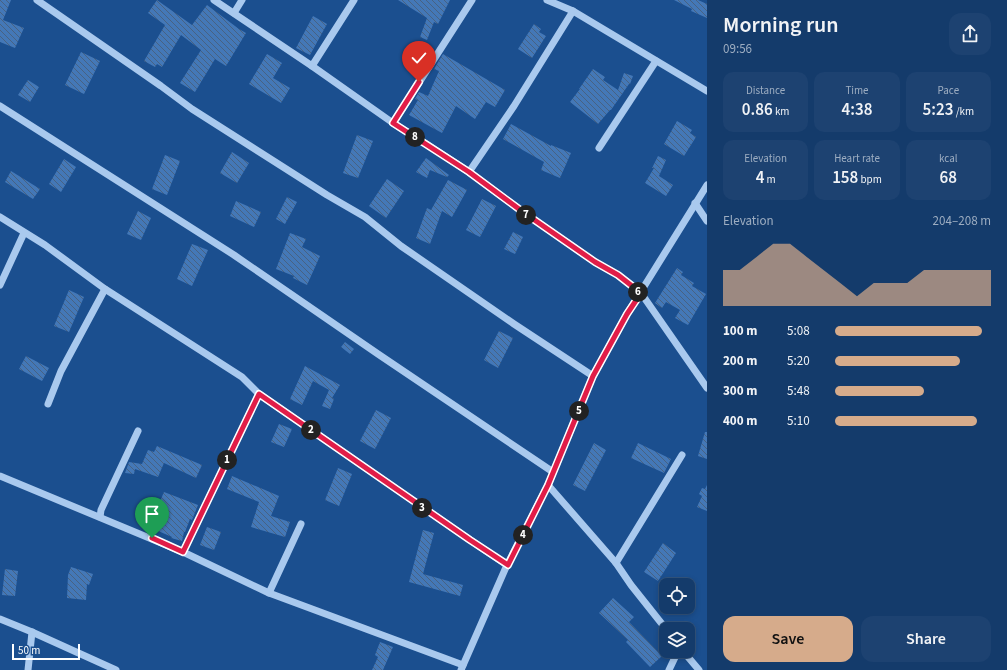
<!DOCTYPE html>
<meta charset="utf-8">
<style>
:root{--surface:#143b6b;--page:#1d4271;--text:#f1f3f6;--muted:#9dadc1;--line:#33557e;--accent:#d6ab8b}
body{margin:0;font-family:"Source Sans 3",sans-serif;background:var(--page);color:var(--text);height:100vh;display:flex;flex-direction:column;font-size:15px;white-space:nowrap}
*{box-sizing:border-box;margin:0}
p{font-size:13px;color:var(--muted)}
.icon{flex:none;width:22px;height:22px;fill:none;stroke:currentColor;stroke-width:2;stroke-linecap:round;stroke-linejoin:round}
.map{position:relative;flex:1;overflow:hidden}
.panel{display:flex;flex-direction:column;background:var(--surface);width:300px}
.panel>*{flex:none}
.buttons{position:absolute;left:659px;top:578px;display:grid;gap:8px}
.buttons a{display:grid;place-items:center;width:36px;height:36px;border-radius:8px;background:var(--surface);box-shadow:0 2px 6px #0003,0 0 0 1px var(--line);font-size:20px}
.scale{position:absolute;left:12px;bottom:10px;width:68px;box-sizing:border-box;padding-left:4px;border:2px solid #fff;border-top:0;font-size:11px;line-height:14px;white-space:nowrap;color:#fff;-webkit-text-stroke:3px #1b4f8f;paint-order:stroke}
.pin{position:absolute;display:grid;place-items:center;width:34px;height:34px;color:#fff;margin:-41px -17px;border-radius:50% 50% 50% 0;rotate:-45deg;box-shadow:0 0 4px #0007}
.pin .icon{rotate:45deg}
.km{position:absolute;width:20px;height:20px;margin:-10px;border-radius:50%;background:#222;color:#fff;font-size:11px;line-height:20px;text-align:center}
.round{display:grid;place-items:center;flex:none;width:42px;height:42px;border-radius:12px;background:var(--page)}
.overview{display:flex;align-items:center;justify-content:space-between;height:68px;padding:0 16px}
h1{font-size:22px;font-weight:600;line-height:30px}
.metrics{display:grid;grid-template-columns:repeat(3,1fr);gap:6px;height:68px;padding:4px 16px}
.metrics div{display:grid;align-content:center;border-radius:10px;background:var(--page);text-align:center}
.metrics b{font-size:17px;font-weight:600}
.metrics small{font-size:11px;font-weight:400}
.metrics p{font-size:11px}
.chart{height:112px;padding:8px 16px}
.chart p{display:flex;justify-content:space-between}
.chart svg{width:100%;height:72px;margin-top:4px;fill:var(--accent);opacity:.7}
.cta{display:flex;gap:8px;margin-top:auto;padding:8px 16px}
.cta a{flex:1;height:46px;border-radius:12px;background:var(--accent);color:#111;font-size:16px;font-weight:600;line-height:46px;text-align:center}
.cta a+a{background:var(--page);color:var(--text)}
ul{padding:0 16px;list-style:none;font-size:13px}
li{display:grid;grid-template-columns:64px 48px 1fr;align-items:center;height:30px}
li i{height:10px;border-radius:5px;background:var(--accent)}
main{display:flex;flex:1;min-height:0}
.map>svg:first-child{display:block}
.building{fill:url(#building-back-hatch)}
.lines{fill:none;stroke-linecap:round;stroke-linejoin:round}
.minor{stroke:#a9c9ee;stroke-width:7}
.route-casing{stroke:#fff;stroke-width:8}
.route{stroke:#e11d48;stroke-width:5}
</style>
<main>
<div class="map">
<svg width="707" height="670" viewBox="0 0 707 670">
<defs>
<pattern id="building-back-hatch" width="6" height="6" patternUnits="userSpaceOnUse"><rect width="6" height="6" fill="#4478b7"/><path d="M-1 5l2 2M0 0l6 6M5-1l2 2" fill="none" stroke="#486282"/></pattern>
</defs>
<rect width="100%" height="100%" fill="#1b4f8f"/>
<!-- building -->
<g class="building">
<polygon points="0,0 11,0 3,20 24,28 15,48 0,42"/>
<polygon points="157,0 192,25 207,5 239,29 246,33 226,66 215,59 195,92 180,83 201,50 181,35 162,67 157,64 155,67 144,61 165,25 148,13"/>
<polygon points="398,0 450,0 438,24 434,22 427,40 420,37 427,18"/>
<polygon points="674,0 698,0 707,4 707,18 691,11 692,9"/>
<polygon points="313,16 327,24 310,55 296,48"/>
<polygon points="534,24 541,29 539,32 546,36 532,58 518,49"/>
<polygon points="81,52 100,61 84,94 65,85"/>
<polygon points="267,54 282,63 273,78 290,88 281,103 249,84"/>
<polygon points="443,54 505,90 495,107 486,102 475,119 456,106 442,133 409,115 418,100 415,99 419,92 428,96 439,71 434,69"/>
<polygon points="593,69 605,77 603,80 618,90 624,73 633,76 630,84 629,84 611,110 610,110 598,124 570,102 580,89 579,89"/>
<polygon points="28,80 39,87 30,102 18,95"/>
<polygon points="677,121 692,130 690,133 696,137 684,156 664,144"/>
<polygon points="511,124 551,146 551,145 571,153 560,178 541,170 544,162 503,139"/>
<polygon points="357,135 373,141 358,178 343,173"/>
<polygon points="232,152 249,163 237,183 220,173"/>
<polygon points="165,155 180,161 167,195 152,189"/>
<polygon points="658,156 666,160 659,176 673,185 666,196 645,183 654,168 652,168"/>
<polygon points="426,158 449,175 447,177 430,170 427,178 416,172"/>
<polygon points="64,159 76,167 61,192 49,184"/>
<polygon points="11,171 40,189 33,199 5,182"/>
<polygon points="387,179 404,191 386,218 369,206"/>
<polygon points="448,180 467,190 452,217 442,211 430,244 416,238 427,208 431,210"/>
<polygon points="287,197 297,202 285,224 276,219"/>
<polygon points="482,199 496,206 480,237 466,230"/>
<polygon points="236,201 261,212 254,227 230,216"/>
<polygon points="138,211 151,218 141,240 127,234"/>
<polygon points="513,232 523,237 515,254 504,249"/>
<polygon points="290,233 306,239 302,247 320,256 307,285 293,278 294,276 276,269"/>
<polygon points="192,244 208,250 192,286 177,279"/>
<polygon points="677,268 683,272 681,275 694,283 692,286 706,294 688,325 675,318 680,310 666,302 662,308 655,303"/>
<polygon points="69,290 84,297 69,332 54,326"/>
<polygon points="499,331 513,338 498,368 484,360"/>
<polygon points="345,342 354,349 350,354 341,347"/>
<polygon points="26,356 49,368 42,381 19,369"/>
<polygon points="305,366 340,385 332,398 334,399 330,409 322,406 329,390 313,381 302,405 290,399"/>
<polygon points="376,410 391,418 375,449 360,441"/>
<polygon points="279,424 292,429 284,447 271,442"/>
<polygon points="705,432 707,432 707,459 698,456"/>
<polygon points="594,443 606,450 585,491 573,485"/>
<polygon points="638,443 671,459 664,473 631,458"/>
<polygon points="157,446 202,465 196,478 164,463 158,477 135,469 134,474 125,473 129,462 142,464 148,450 154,452"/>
<polygon points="338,468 352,474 339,506 325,500"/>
<polygon points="232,476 279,496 271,516 290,522 285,537 251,527 259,502 227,489"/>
<polygon points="707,485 707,511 697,507 702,496 699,494 702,488 705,489"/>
<polygon points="164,492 198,505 192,520 190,519 185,532 184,532 182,541 171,538 172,537 149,527"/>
<polygon points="207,527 221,532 214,550 200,545"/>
<polygon points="423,530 434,533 423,574 463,585 460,596 409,582"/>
<polygon points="663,543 676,553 658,581 644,572"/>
<polygon points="71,567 93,574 89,585 87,584 86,600 67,598 68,575"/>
<polygon points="5,569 18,571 15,596 2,595"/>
<polygon points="613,598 634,617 629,622 662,656 650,667 626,642 628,640 599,613"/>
<polygon points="380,642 393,647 383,670 372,670 378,657 375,655"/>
</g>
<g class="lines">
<!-- minor -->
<g class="minor">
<polyline points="37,0 161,86 192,109 327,195 365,217 401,246 514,324 593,376"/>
<polyline points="214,0 312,66 393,123 428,145 469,172 523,212 595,262 618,275 641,293 707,388"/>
<polyline points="547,0 573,11 707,91"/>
<polyline points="234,13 242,0"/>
<polyline points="312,66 354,0"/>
<polyline points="0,106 234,255 378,354 553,472"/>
<polyline points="393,123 472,0"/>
<polyline points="599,148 656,61"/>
<polyline points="469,172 514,106 573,11"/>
<polyline points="695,203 707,221"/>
<polyline points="0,217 45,245 105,289 242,377 259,394 470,540 507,565"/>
<polyline points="0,285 24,233"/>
<polyline points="48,404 61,371 105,289"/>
<polyline points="0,476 183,552 269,593 463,665"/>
<polyline points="548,485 616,563 631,585 666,629"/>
<polyline points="100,517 101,510 138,431"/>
<polyline points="183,552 259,394"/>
<polyline points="616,563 682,455"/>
<polyline points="269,593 301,524"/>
<polyline points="0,619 32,632 116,670"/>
<polyline points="683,651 699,670"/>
<polyline points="28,670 32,632"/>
<polyline points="461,670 507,565 548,485 593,376 627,314 707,185"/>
<polyline points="669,670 678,651"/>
</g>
</g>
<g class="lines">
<!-- route casing -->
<g class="route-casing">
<polyline id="route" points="152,538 183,552 259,394 470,540 508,565 548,485 593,376 627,314 641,293 618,275 595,262 523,212 469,172 393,123 419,82"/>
</g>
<!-- route -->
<use href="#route" class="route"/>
</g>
</svg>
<div class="buttons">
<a><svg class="icon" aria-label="locate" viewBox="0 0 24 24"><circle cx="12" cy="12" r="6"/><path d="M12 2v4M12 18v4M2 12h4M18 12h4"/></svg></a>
<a><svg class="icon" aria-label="layers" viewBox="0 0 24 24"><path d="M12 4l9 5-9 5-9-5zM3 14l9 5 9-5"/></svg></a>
</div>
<div class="scale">50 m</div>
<div class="pin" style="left:152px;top:538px;background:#1e9e55"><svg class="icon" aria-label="arrive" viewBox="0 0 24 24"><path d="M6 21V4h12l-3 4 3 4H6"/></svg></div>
<div class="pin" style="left:419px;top:82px;background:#d93025"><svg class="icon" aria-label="check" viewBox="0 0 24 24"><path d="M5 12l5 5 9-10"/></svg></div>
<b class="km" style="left:227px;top:460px">1</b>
<b class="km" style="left:311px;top:430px">2</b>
<b class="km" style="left:422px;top:508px">3</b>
<b class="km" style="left:523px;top:535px">4</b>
<b class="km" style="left:579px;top:411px">5</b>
<b class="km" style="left:638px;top:292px">6</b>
<b class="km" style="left:526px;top:215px">7</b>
<b class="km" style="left:415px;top:137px">8</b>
</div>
<section class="panel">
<div class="overview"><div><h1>Morning run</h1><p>09:56</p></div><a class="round"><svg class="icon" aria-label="share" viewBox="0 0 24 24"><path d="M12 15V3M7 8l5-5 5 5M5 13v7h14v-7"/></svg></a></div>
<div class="metrics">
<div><p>Distance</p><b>0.86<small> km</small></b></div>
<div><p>Time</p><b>4:38</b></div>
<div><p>Pace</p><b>5:23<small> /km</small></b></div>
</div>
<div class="metrics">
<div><p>Elevation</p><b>4<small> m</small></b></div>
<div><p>Heart rate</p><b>158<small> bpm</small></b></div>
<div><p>kcal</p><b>68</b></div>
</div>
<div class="chart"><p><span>Elevation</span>204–208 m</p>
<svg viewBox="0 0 160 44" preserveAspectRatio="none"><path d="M0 44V22L10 22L20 14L30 6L40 6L50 14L60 22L70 30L80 38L90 30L100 30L110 30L120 22L130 22L140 22L150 22L160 22V44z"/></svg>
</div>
<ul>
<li><b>100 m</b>5:08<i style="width:94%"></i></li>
<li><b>200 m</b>5:20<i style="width:80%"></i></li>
<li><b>300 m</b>5:48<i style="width:57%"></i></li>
<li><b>400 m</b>5:10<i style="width:91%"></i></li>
</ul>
<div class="cta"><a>Save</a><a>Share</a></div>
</section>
</main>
